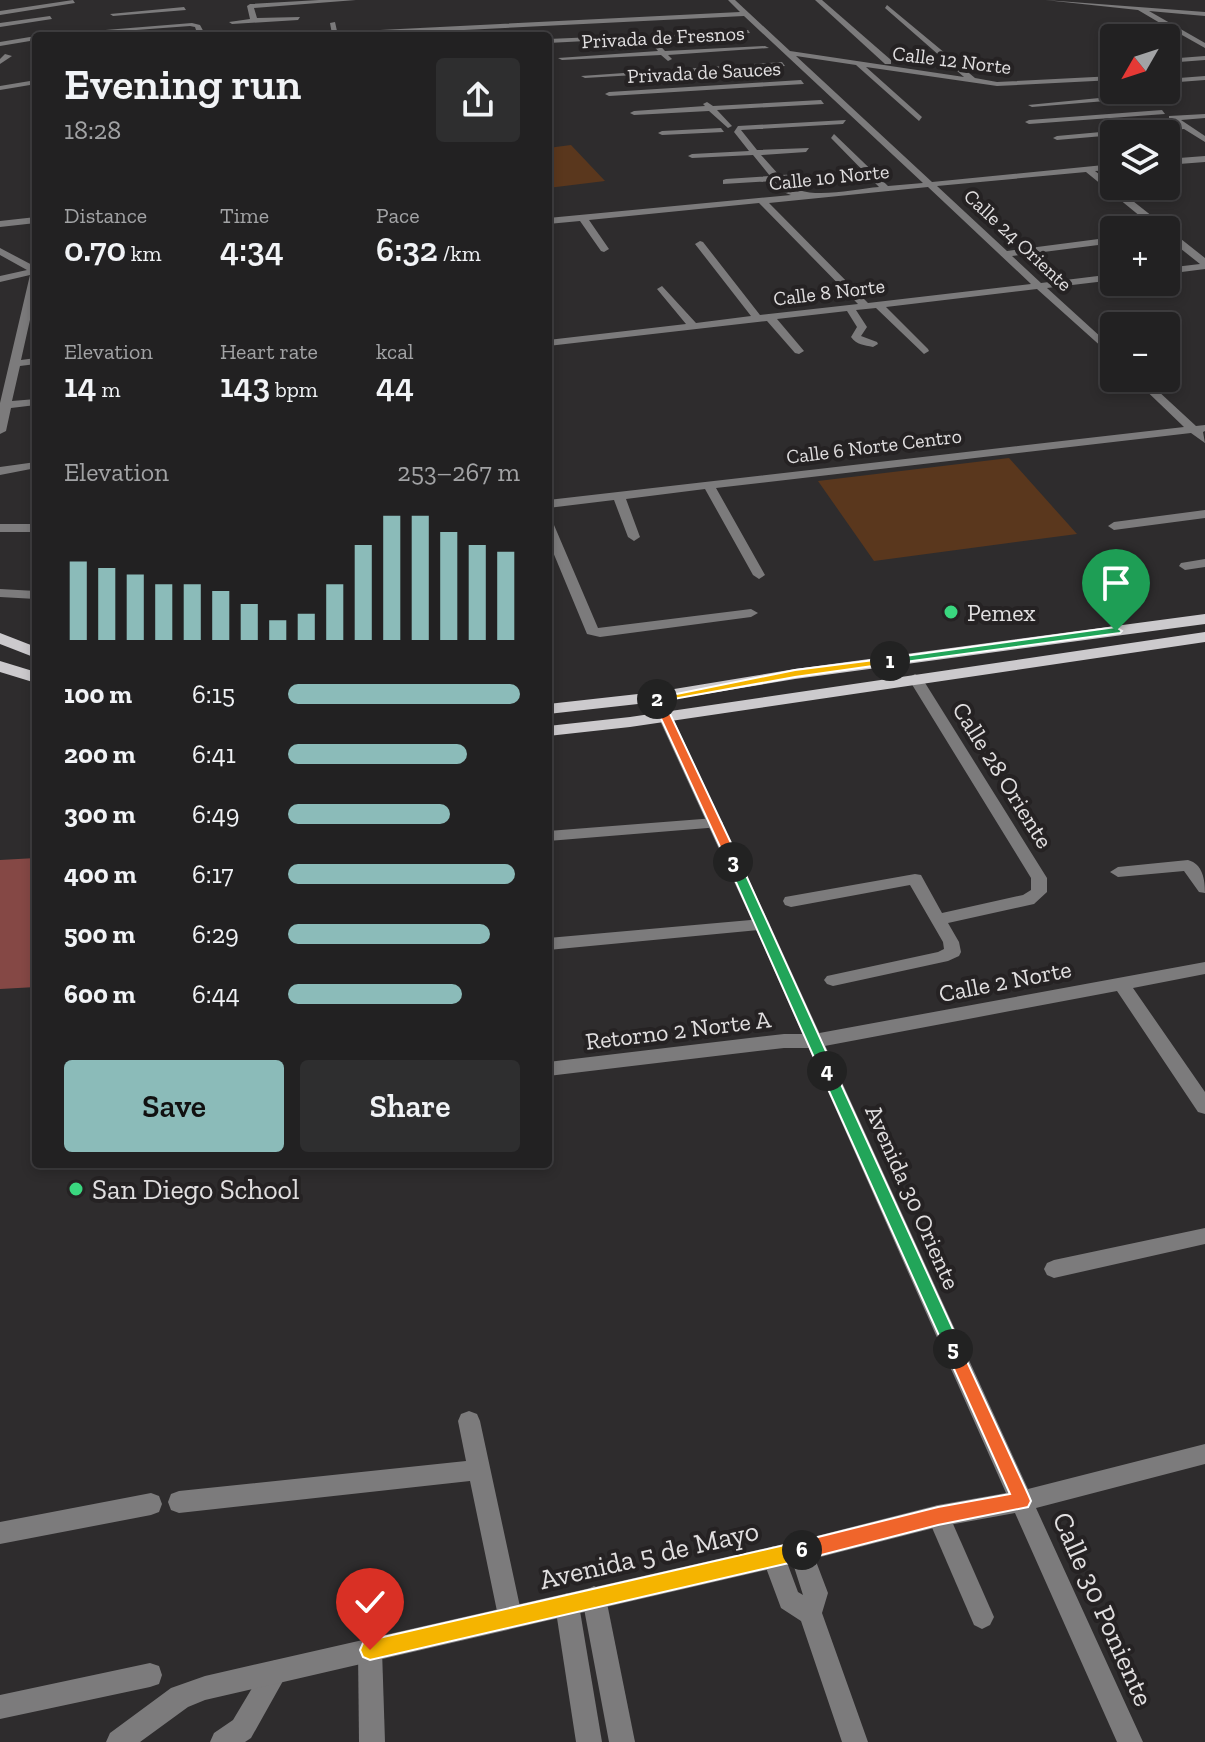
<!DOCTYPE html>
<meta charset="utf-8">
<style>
:root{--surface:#222122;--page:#2e2e2f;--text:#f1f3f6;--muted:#a2a3a5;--line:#3f3e40;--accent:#8bbbb9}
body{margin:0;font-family:"Zilla Slab",serif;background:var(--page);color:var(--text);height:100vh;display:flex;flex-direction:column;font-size:30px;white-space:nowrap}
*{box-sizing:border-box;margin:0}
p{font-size:26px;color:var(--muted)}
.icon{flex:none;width:44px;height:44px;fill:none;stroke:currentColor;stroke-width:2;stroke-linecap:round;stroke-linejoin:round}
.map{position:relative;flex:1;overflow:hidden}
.details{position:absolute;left:32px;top:32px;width:520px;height:1136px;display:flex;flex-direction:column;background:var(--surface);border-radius:8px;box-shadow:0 4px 12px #0003,0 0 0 2px var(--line)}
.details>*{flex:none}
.needle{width:52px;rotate:231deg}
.fabs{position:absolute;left:1100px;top:24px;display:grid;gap:16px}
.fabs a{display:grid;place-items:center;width:80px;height:80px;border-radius:8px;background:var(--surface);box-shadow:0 4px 12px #0003,0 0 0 2px var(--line);font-size:40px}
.pin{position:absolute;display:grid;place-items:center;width:68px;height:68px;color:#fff;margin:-82px -34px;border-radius:50% 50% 50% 0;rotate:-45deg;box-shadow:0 0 8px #0007}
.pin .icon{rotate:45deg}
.km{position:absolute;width:40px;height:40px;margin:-20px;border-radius:50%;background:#222;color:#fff;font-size:22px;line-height:40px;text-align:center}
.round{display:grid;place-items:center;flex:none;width:84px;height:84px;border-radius:8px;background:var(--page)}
.headline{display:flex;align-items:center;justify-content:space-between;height:136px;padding:0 32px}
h1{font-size:44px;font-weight:600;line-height:60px}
.stats{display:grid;grid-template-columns:repeat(3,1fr);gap:12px;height:136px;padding:8px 32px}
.stats div{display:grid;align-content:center}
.stats b{font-size:34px;font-weight:600}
.stats small{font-size:22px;font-weight:400}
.stats p{font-size:22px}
.chart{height:224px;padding:16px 32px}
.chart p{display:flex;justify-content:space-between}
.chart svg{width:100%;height:144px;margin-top:8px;stroke:var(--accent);stroke-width:6}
.primary-button{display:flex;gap:16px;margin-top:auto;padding:16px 32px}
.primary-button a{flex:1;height:92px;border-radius:8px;background:var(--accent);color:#111;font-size:32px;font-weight:600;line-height:92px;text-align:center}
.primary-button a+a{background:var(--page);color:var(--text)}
ul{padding:0 32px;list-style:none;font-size:26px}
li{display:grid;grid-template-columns:128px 96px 1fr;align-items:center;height:60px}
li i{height:20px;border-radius:10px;background:var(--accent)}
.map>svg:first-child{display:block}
.green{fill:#5a371d}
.building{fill:#854845}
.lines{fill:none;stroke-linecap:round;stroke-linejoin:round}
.minor{fill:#7c7b7c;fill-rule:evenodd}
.tertiary{fill:#7c7b7c;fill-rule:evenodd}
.primary{fill:#cccacd;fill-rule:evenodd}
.split-1{fill:#22a559;stroke:#fff;stroke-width:2}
.split-2{fill:#f5b400;stroke:#fff;stroke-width:2}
.split-3{fill:#f0652b;stroke:#fff;stroke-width:2}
.split-4{fill:#22a559;stroke:#fff;stroke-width:2}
.split-5{fill:#22a559;stroke:#fff;stroke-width:2}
.split-6{fill:#f0652b;stroke:#fff;stroke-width:2}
.split-7{fill:#f5b400;stroke:#fff;stroke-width:2}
.poi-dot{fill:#3ad77f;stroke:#252223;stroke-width:3}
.labels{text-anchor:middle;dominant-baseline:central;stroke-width:8;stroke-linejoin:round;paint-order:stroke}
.far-street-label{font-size:20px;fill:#e1dfe0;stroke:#252223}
.poi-label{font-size:24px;fill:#e1dfe0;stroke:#252223;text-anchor:start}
.street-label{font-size:24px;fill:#e1dfe0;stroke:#252223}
.near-poi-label{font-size:28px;fill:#e1dfe0;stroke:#252223;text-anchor:start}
.near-street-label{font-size:28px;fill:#e1dfe0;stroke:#252223}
</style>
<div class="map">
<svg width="1205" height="1742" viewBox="0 0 1205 1742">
<rect width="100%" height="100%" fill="#2e2c2d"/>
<!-- green -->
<g class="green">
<polygon points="571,145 605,181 548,188 548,148"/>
<polygon points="1009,458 1077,534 874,561 818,481"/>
</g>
<!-- building -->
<polygon class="building" points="36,858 36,987 0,989 0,860"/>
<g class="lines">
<!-- minor -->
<g class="minor">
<polygon points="73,0 75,3 0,15 0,11"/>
<polygon points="319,0 356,0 254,8 257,18 300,17 298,20 232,24 229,22 250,19 247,6 250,4"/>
<path d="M728 0H735L790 51 964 77 885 8 887 5 975 78 997 82 1114 76V80L997 86 866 67 922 117 919 121 856 65 796 56 932 182 1114 164V170L1095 171 1205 258V269L1166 274V268L1200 264 1166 237V230H1157L1086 172 937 186 1007 251 1114 237V243L1012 256 1041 283 1114 274V280L1047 288 1114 349V358L1037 289 886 307 928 349 929 351 924 354 876 308 856 310 867 327 861 336 877 342 878 344 873 347C864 345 857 345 851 337L857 327 847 311 777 319 804 351 799 354 795 353 767 321 548 346V340L686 324 657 289 662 286 696 323 751 316 695 244 700 241 703 242 760 315 858 304 759 203 589 220 609 249 604 252 601 251 580 221 548 224V218L791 195 783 192 774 181 723 184V180L726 179 770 176 753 155 692 158 688 156 692 154 749 151 734 132 738 126 846 120 843 124 741 130 757 150 809 148 806 152 761 155 779 175 809 174V178L806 179 783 180C802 203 851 189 879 187L831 138 834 134 888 186 923 183 744 16 342 36 332 34 330 23 335 22 337 31 340 32 740 12ZM928 187 1031 284 868 303 769 203Z"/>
<polygon points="815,0 822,0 891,60 891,64 885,64"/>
<polygon points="1045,0 1205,12 1205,16 1149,11 1205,43 1205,48 1166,26 1116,29 1118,26 1160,23 1138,10"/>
<polygon points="184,7 186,10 113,16 110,14"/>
<polygon points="50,16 52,19 0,27 0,23"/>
<polygon points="192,23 200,25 206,36 198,36 195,27 190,26 96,33 93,31"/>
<polygon points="748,30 750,33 659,38 655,36"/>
<polygon points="642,35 644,38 548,43 548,39"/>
<polygon points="36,36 36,40 0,46 0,42"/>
<polygon points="651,36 665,51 765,46 769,48 668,55 672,59 668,61 661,55 562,60 558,58 658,51 647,38"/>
<polygon points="5,54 12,56 0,64 0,59"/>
<polygon points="1205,56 1205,60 1166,63 1166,59"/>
<polygon points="782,62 785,66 585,78 581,76"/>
<polygon points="1205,76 1205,80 1166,83 1166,79"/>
<polygon points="36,80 36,84 0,90 0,86"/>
<polygon points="801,80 804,84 609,96 605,94 609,92"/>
<polygon points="1140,94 1143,98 1032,107 1028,105"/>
<polygon points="821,100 824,104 717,110 732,126 728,128 709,111 634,115 630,113 634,111 705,106 703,104 707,102 713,106"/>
<polygon points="1162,110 1165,114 1029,124 1025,122 1029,120"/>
<polygon points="1205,114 1205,118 1181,120 1205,136 1205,142 1184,129 1057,140 1053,138 1057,136 1178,125 1169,120 1169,116"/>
<polygon points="721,128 724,132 662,135 658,133 662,131"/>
<polygon points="1205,156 1205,162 1166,165 1166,159"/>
<polygon points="36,217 36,223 0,227 0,221"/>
<polygon points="0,248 36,267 36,293 21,360 36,358 36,364 20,366 12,401 36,399 36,405 11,408 6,431 0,434 0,403 30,275 0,282 0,276 27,270 0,255"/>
<polygon points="1133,378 1144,378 1196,426 1205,425 1205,431 1203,432 1205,443 1191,433 716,488 765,575 759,579 753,575 705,489 626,499 640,537 634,541 628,537 614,500 548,508 548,500 1184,427"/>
<polygon points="36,462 36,468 0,475 0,467"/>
<polygon points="1205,510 1205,518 1114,530 1108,526 1114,522"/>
<polygon points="548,521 554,525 598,628 751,609 758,613 751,617 600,637 587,634 548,540"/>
<rect x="0" y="524" width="36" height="8"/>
<polygon points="1205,559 1205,567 1185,570 1179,566 1181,563"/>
<polygon points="0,589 36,591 36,599 0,597"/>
<polygon points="915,674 922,678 1047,878 1047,892 1034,904 948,923 959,942 961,952 959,956 948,961 833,986 827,984 824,980 827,976 938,952 944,949 943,942 910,885 791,907 785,905 783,901 785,897 915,874 921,875 942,913 1023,895 1031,890 1031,878 908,678"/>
<polygon points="715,818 720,819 723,823 720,827 548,841 548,831"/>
<path d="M1188 860C1203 864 1205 880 1205 893L1199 892 1184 871 1118 877 1110 872 1118 867Z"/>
<polygon points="762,919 768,921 770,925 768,929 548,950 548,938"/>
<polygon points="1205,962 1205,974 1133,988 1205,1092 1205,1114 1198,1112 1117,991 814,1048 784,1048 548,1076 548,1062 784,1034 814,1034"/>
<polygon points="1205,1228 1205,1244 1054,1278 1047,1275 1044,1269 1047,1263 1054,1260"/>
<polygon points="469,1411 477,1414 480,1421 522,1616 518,1624 510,1628 502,1624 498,1616 470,1481 179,1513 171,1510 168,1502 171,1494 179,1491 466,1461 458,1421 461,1414"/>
<polygon points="151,1493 159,1496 162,1504 159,1512 151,1515 0,1544 0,1522"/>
<polygon points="938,1505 946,1508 994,1617 990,1625 982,1629 974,1625 927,1516 930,1508"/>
<polygon points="801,1540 809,1543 828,1593 822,1613 868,1742 842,1742 801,1621 781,1608 762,1557 766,1549 774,1546 782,1549 798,1592 803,1595 789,1551 793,1543"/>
<polygon points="594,1586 602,1590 606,1598 635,1742 609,1742 582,1598 586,1590"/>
<polygon points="567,1593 575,1597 579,1605 602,1742 576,1742 555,1605 559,1597"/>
<polygon points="370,1638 379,1641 382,1650 385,1742 359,1742 358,1650 361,1641"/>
<polygon points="276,1660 285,1663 288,1672 251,1738 245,1742 210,1742 214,1733 233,1720 267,1663"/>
<polygon points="150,1663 159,1666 162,1675 159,1684 150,1687 0,1719 0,1695"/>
</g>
<!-- tertiary -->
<polygon class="tertiary" points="656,693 663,697 770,925 1028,1489 1205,1444 1205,1464 1036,1508 1143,1742 1117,1742 1015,1513 938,1527 801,1562 205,1700 188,1707 140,1742 106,1742 110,1733 171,1688 205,1676 801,1540 938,1505 1006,1493 754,925 649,697"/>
<!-- primary -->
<g class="primary">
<polygon points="1205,614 1205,624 795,679 656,702 548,714 548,704 656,692 795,669"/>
<polygon points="1205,632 1205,642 630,727 548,736 548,726 630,717"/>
<polygon points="0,633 36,647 36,658 0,644"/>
<polygon points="0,661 36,672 36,683 0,672"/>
</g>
</g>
<!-- split-1 -->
<polygon class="split-1" points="1116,627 1122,631 1120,633 890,664 884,661 890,658"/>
<!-- split-2 -->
<polygon class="split-2" points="890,658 895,661 894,663 795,677 657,702 652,699 795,670"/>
<!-- split-3 -->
<polygon class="split-3" points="657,695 663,699 740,862 738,865 729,865 727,862 652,699"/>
<!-- split-4 -->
<polygon class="split-4" points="733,857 740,862 835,1071 832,1075 827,1077 820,1071 727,862"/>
<!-- split-5 -->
<polygon class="split-5" points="827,1065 835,1071 962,1349 959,1355 953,1357 945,1349 820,1071"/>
<!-- split-6 -->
<polygon class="split-6" points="953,1342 959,1344 1028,1494 1031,1501 1028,1507 938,1525 802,1560 795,1557 792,1550 795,1544 802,1541 938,1507 1010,1494 945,1349"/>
<!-- split-7 -->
<polygon class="split-7" points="802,1541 809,1544 811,1550 809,1557 802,1560 370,1660 363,1657 360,1650 363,1643 370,1640"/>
<!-- markers -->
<g class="poi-dot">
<circle cx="951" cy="612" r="8"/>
<circle cx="76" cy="1189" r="8"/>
</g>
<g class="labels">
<!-- far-street labels -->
<g class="far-street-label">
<text transform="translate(663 37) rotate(-3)">Privada de Fresnos</text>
<text transform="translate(952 60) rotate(7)">Calle 12 Norte</text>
<text transform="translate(704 72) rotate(-3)">Privada de Sauces</text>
<text transform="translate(829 177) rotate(-6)">Calle 10 Norte</text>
<text transform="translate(1018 240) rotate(43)">Calle 24 Oriente</text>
<text transform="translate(829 292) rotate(-7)">Calle 8 Norte</text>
<text transform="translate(874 446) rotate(-7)">Calle 6 Norte Centro</text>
</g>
<!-- poi labels -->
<g class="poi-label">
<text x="967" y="612">Pemex</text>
</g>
<!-- street labels -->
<g class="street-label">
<text transform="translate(1003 775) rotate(58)">Calle 28 Oriente</text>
<text transform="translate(1005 981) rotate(-11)">Calle 2 Norte</text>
<text transform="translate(678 1030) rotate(-7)">Retorno 2 Norte A</text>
<text transform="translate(913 1197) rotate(66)">Avenida 30 Oriente</text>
</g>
<!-- near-poi labels -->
<g class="near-poi-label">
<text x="92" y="1189">San Diego School</text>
</g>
<!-- near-street labels -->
<g class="near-street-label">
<text transform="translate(649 1555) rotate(-13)">Avenida 5 de Mayo</text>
<text transform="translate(1103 1609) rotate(66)">Calle 30 Poniente</text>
</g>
</g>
</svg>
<div class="fabs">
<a><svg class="needle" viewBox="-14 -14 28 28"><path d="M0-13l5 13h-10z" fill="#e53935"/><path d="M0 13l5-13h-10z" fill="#a2a3a5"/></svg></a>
<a><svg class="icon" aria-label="layers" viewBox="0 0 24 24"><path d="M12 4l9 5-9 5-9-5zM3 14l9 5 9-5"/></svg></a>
<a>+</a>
<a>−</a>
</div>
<div class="pin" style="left:1116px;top:631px;background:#1e9e55"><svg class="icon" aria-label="arrive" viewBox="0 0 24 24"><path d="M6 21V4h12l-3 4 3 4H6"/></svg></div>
<div class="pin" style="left:370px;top:1650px;background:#d93025"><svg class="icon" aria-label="check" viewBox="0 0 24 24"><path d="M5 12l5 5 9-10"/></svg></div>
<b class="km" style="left:890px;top:661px">1</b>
<b class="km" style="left:657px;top:699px">2</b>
<b class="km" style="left:733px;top:862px">3</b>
<b class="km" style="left:827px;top:1071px">4</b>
<b class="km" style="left:953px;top:1349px">5</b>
<b class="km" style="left:802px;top:1550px">6</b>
<section class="details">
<div class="headline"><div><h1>Evening run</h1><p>18:28</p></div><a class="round"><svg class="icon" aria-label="share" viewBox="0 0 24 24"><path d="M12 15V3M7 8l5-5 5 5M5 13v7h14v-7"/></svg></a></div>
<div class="stats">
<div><p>Distance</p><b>0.70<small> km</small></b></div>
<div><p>Time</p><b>4:34</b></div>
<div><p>Pace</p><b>6:32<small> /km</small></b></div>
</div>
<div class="stats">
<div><p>Elevation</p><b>14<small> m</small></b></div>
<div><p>Heart rate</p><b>143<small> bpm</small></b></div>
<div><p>kcal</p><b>44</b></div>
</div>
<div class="chart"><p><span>Elevation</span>253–267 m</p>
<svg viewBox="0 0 160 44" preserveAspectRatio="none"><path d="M5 44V20M15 44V22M25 44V24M35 44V27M45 44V27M55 44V29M65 44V33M75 44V38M85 44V36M95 44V27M105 44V15M115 44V6M125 44V6M135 44V11M145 44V15M155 44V17"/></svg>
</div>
<ul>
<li><b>100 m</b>6:15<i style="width:100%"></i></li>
<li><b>200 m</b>6:41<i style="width:77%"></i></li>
<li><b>300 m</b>6:49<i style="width:70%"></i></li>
<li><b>400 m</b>6:17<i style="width:98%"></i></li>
<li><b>500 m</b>6:29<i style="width:87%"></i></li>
<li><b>600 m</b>6:44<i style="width:75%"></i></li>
</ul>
<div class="primary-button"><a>Save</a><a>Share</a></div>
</section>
</div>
